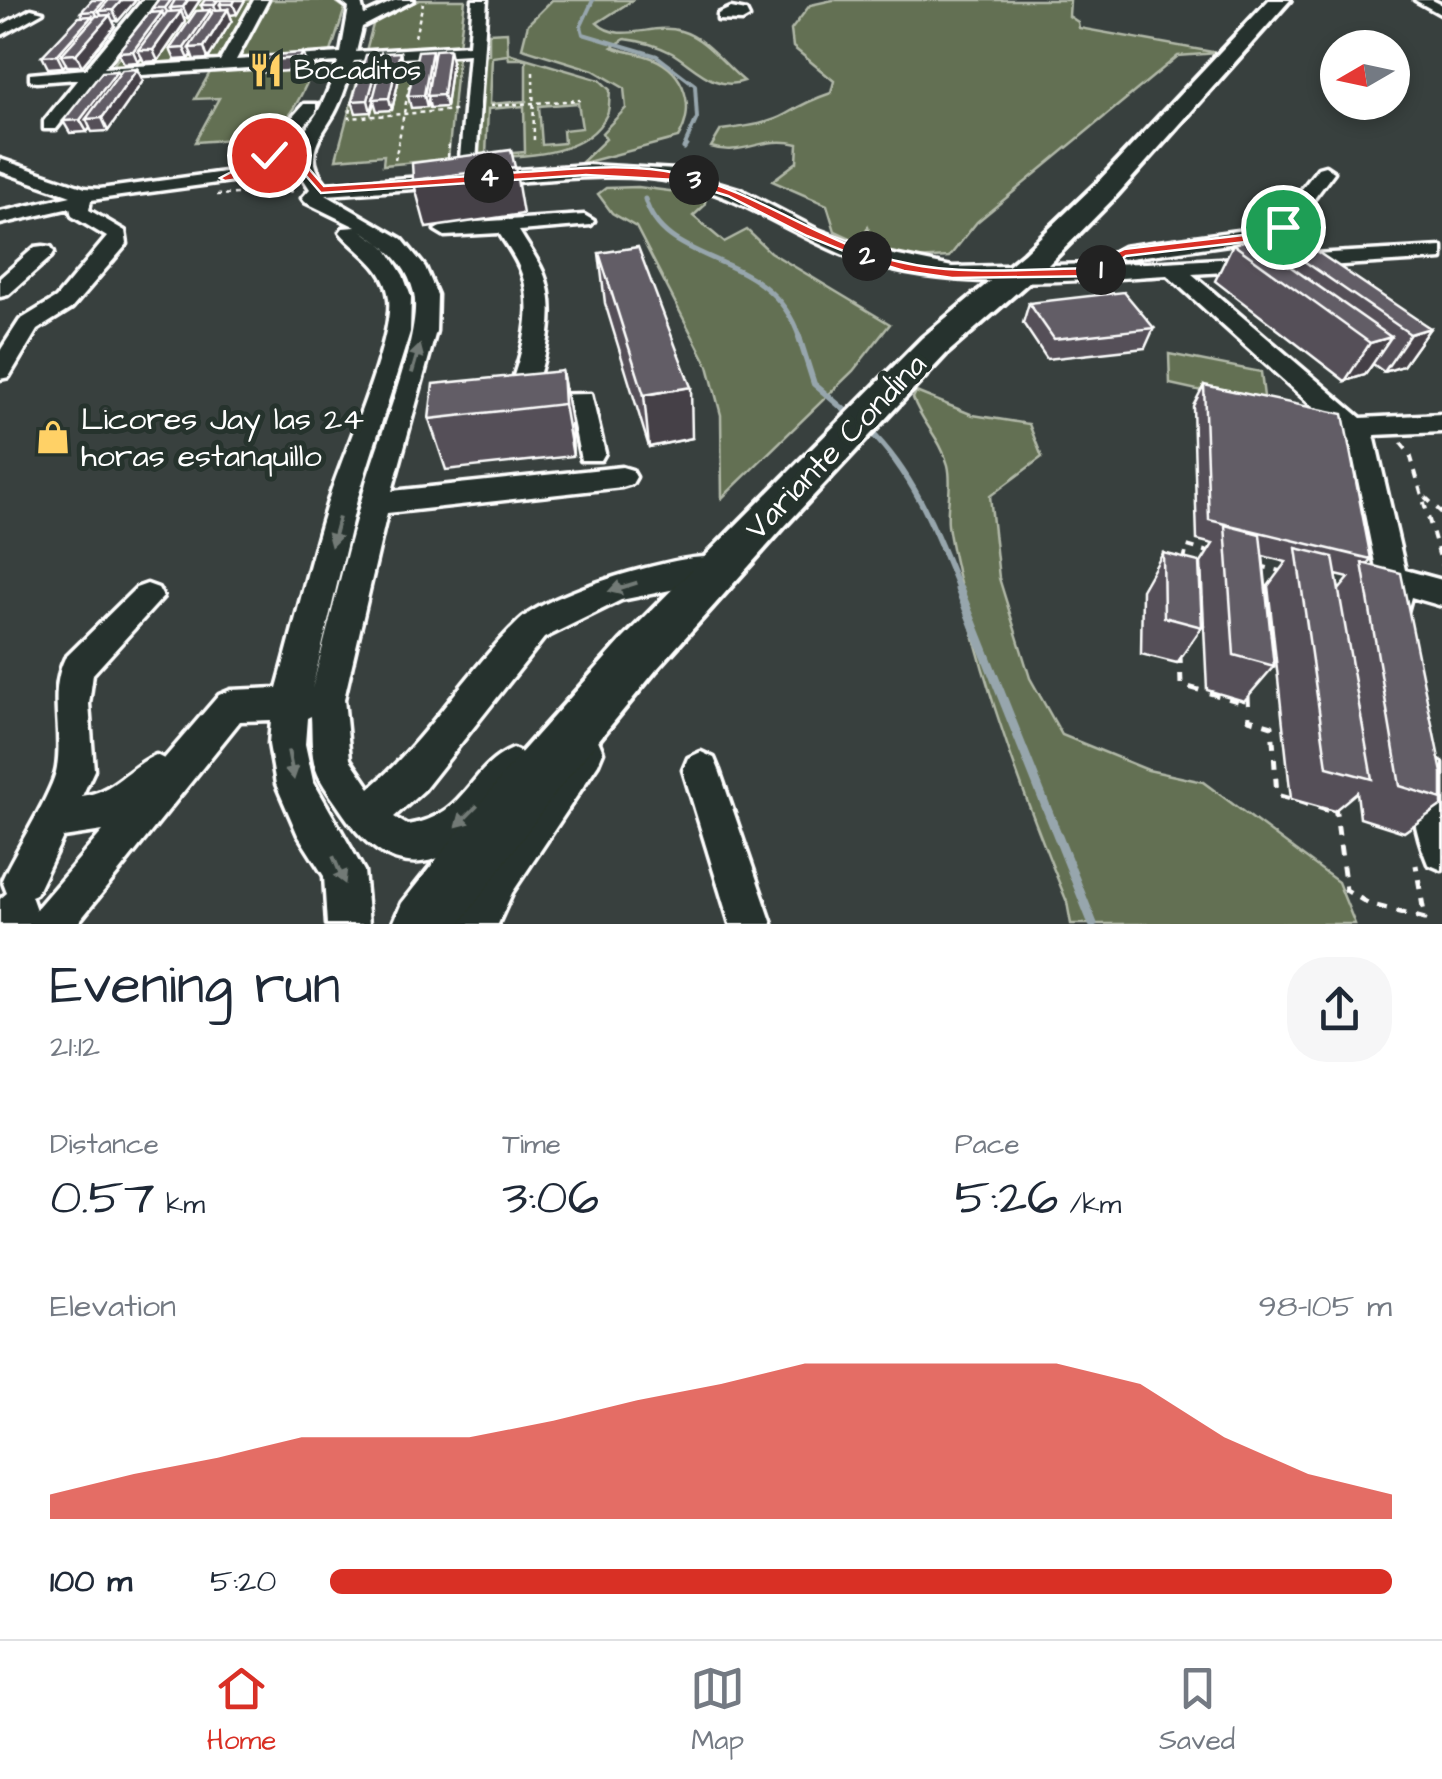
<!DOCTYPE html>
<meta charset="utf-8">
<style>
:root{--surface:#fff;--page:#f6f6f7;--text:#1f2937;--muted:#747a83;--line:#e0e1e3;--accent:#d93025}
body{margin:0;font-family:"Architects Daughter",sans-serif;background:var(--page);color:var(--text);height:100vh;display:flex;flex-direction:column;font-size:38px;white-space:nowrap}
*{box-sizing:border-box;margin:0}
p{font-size:32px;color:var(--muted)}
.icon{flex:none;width:55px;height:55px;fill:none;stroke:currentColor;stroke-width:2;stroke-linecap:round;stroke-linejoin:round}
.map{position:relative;height:924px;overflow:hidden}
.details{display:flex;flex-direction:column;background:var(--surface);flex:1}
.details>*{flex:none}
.needle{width:65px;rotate:261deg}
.fabs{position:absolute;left:1320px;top:30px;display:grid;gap:20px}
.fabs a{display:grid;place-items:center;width:90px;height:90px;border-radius:50%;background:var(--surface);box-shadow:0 5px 15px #0003;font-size:50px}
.pin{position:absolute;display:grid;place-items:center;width:85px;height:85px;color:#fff;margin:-42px;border:5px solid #fff;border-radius:50%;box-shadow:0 2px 10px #0007}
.km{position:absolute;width:50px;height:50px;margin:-25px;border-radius:50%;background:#222;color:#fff;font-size:28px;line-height:50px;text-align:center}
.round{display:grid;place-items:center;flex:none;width:105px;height:105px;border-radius:40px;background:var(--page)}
.head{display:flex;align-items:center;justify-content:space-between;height:170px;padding:0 50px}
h1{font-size:55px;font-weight:600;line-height:75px}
.metrics{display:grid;grid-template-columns:repeat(3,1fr);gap:15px;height:170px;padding:10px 50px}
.metrics div{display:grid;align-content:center}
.metrics b{font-size:50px;font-weight:600}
.metrics small{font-size:28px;font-weight:400}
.metrics p{font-size:28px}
.chart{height:280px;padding:20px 50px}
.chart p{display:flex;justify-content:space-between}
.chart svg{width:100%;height:180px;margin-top:10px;fill:var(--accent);opacity:.7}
ul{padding:0 50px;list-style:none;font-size:32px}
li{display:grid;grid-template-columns:160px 120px 1fr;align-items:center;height:75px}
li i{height:25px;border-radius:12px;background:var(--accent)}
.menu{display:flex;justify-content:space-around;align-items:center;height:140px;border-top:2px solid var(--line);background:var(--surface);font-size:28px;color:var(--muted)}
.menu a{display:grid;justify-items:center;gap:5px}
.menu .current{color:var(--accent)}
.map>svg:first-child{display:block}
.green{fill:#637052;stroke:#b1b8a8;stroke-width:2.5;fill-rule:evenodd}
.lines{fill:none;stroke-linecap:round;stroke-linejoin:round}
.stream-far3{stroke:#97a6ad;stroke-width:4}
.stream-far2{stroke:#97a6ad;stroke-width:5}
.stream-far1{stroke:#97a6ad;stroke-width:6}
.stream{stroke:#97a6ad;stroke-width:9}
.minor-casing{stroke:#fff;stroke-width:7}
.highway-casing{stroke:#fff;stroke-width:8}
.path-far2{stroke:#fff;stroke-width:2.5;stroke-dasharray:4 4;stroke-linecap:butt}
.path-far1{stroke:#fff;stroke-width:4;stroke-dasharray:8 8;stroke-linecap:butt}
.path{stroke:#fff;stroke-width:5;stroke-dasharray:10 10;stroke-linecap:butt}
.minor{fill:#26332d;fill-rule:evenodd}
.highway{fill:#26332d;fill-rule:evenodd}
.wall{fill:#545058;stroke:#fff;stroke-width:2.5;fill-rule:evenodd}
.shaded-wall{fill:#454147;stroke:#fff;stroke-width:2.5}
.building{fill:#625d66;stroke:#fff;stroke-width:2.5}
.oneway{fill:#727a76}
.route{fill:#d93025;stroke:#fff;stroke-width:2.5}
.labels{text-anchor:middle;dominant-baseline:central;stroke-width:10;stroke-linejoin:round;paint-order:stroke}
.far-poi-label{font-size:28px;fill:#fff;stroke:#26332d;text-anchor:start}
.poi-label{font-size:32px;fill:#fff;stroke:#26332d;text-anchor:start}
.street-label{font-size:32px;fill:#fff;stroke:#26332d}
</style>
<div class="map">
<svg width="1442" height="924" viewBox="0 0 1442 924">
<rect width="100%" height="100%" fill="#38403e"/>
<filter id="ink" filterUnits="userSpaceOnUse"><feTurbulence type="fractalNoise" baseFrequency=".01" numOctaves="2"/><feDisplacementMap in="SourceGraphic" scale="20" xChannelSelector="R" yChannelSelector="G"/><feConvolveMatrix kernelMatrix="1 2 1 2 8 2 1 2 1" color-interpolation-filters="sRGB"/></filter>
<g filter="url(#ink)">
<!-- green -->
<g class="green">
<polygon points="162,0 252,0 218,59 113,65"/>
<polygon points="261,0 333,0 345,8 329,58 226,64"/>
<polygon points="419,0 465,0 459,45 366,51 374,21"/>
<path d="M552 0H633L597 23C620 45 653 22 681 31 706 38 725 66 744 81 715 92 695 67 672 53 657 45 641 41 625 39L612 47C625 52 639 53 652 58 686 72 696 108 678 138L580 164 606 139 602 133 626 108 624 88 593 70 522 48 528 24Z"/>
<path d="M833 0H1070L1069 16 1078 22 1079 28 1218 53 1178 56 977 222 949 257 915 259 874 248 868 227 861 243 835 231 827 205 772 181 797 162 798 144C763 135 742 157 711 147L721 130C741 127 767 125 786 114 801 105 813 99 831 93L834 81 793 47 791 30 810 5Z"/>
<path d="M507 32 508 53 600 80 610 90C609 97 610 108 607 114 584 162 512 155 469 158L476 55 489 54V33ZM508 55 509 59H526V101L490 104 492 57ZM578 103 582 128 563 130 564 143 542 145 539 106ZM524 106 525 152 486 155 488 109Z"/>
<polygon points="458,57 448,159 383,165 384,155 336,159 362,63"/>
<path d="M316 62C284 139 275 136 195 142L219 98 195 99 212 69Z"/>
<polygon points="638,187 677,192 708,191 704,206 693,216 724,242 747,230 770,252 890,324 853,371 722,498 721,415 708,366 636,227 612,213 598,194 606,188"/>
<polygon points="1169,354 1261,372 1265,405 1170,384"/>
<path d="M916 392 973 415 1029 424 1042 457 990 496 999 578 1030 678 1062 735 1148 770 1203 782 1338 882 1355 924H1071L1067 902C1025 800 988 699 962 592 957 571 951 547 948 525 946 505 953 486 948 465 941 439 922 423 913 398Z"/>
</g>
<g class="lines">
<!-- stream-far3 -->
<polyline class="stream-far3" points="593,0 581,26 583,34 657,56 695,85 697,118 684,147"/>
<!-- stream-far2 -->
<g class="stream-far2">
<polyline points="684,148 686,145"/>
<path d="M645 199C665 271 770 246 800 339"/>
</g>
<!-- stream-far1 -->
<g class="stream-far1">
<polyline points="799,337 814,384 854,418"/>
<path d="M868 429C915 475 936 532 960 592"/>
</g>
<!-- stream -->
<polyline class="stream" points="959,589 1093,924"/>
<!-- minor casing -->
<g class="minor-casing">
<g id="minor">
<path d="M143 0H157L104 68 220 61 254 0H268L236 60 341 53 349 8 339 0 361 3 364 15 396 0H414L362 27 356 52 469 45 473 0H487L476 162 469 164 460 158 469 54 354 61C348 79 343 98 334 114 318 141 303 155 326 184L587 165 676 170 739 189 818 230 874 251 952 267 1147 263 1442 247V259L1192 274 1361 418 1442 414V432L1374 435 1405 570 1442 580V606L1411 597 1407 612 1396 616 1385 612 1350 440 1167 275C1072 281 948 292 857 260 796 238 741 195 676 182 625 172 568 178 516 182 453 186 390 191 326 195L402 239 425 267 437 295 436 331 392 491 622 467 632 470 636 477 632 484 622 487 387 513 344 699 350 759 370 788C427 739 465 673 519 621 542 599 614 576 646 568 670 562 706 552 730 560L734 569 730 578 621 600 544 638 424 790 394 817 407 825C468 816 467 768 513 749L526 755 531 767C523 786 508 800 494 816 439 877 387 881 340 809 331 795 317 779 314 762 311 748 312 731 311 716L307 718 305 744 313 781 364 871 369 924H327L324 876 298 835 276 784 269 744 271 720 240 721 77 924H0V899L7 893 2 880C14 852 54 791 57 767 63 729 48 694 65 658L136 588 147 584 158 588 163 597 93 674 89 704 94 770 82 796C114 792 128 767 156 755L164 759 219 695 231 690 277 688C295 624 310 558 330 495 345 450 394 340 389 298 385 265 358 254 340 232L343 228 356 227 305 202 302 198 310 189 299 172 91 200 89 210 125 231 127 244 72 308 37 330 9 377 0 379V351L20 320 56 298 107 237 72 216 70 208 0 224V212L71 196 0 171V159L85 188 100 189 232 171 263 151 304 104H316V112L275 159 263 166 295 162C294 139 309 128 319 110 327 95 333 78 338 62L96 78 56 129H44V121L78 79 36 82 30 80V74L86 69ZM361 230C385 246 407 263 414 293 423 333 377 443 365 487 346 554 330 621 312 689L357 500 410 332 411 297 403 275 386 248ZM103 831 36 909V910L31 896 36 894 63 837Z"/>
<polygon points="1415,0 1432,0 1442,5 1442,15"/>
<polygon points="731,8 746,11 749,17 742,21 718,20 718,14"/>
<polygon points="31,9 43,12 0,36 0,26"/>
<polygon points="1325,166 1334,172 1290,231 1278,237 1123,259 1112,253 1123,247 1266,227 1276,223 1318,168"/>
<path d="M584 215 594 221 591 225 519 231C527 245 537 258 543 272 560 312 545 357 533 395L591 394 605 453 601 460H581L571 410 517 414 504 405C518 364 537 317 522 274 517 259 507 246 499 233L445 236 435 230 445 224Z"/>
<polygon points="43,246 51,247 54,252 51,257 8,295 0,297 0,278 35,247"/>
<polygon points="585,735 598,740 603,752 598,764 512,893 498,924 456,924 484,865 572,740"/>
<polygon points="701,752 714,758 719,770 772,924 730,924 683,770 688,758"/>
<path d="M1428 755 1442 763V870L1428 864C1417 838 1404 786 1415 760Z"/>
</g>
</g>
<!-- highway casing -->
<g class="highway-casing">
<polygon id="highway" points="1269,0 1290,0 1115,197 1046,267 946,354 783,528 656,670 557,791 460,924 393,924 402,903 519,755 622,640 922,338 1024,253 1095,185"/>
</g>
<!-- path-far2 -->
<g class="path-far2">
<polyline points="415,37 423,3"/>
<polyline points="533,72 534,143"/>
<polyline points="353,101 349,118 456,110"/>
<polyline points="490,106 580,100"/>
<polyline points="448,157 449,142"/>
<polyline points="395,160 413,66"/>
<polyline points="217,195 297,191"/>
</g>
<!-- path-far1 -->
<g class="path-far1">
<polyline points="1401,443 1410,454 1442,565"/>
<polyline points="1425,497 1442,513"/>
<polyline points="1184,561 1187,546 1212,553"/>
<polyline points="1260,566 1280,571"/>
</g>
<!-- path -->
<g class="path">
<polyline points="1180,654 1181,685 1248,704"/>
<polyline points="1248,695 1249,719 1272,726 1277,795 1336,813"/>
<polyline points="1335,806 1346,890 1369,904 1425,919 1416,865"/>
</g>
<!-- minor -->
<use href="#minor" class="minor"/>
<!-- highway -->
<use href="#highway" class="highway"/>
</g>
<!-- wall -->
<g class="wall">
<polygon points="136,0 118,21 113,21 115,26 82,66 67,66 66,64 63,67 48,68 42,56 83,17 81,12"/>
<polygon points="158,0 200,0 188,18 183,18 185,22 158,61 144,62 142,58 138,62 124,63 118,52 153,13 152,8"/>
<polygon points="245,0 237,14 230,15 232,20 208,59 194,60 192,55 189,59 175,60 170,49 203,10 201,5"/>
<polygon points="400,52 402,64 392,110 377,111 374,101 371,112 356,113 352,101 381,54 383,62"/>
<polygon points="303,53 307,64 304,70 258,73 254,61"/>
<polygon points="434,58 452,61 446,107 430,108 428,99 427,107 411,108 408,96"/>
<polygon points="137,69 143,81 108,131 92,132 90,128 87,132 70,133 63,121 117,71 119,75"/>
<polygon points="1269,237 1430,328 1403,366 1384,372 1373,364 1365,375 1345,381 1215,281 1233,244 1264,248"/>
<polygon points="599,253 692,438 649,447 605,303"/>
<polygon points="1029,303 1154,328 1145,348 1047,359 1023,323"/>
<polygon points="562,371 571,422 573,456 446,470 429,419"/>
<path d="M1204 385 1371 559 1367 564 1442 773V805L1404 832 1360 818 1357 792 1334 811 1291 799 1268 586 1286 562 1263 556 1274 666 1244 701 1207 690 1201 563 1213 544 1197 540 1193 406ZM1336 575 1349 578 1339 590Z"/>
<polygon points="1163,553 1202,627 1177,663 1141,654 1142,590"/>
</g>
<!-- shaded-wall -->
<g class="shaded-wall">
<polygon points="105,0 119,0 99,11 103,19 100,22 95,11"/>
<polygon points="122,0 136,0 118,21 113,10"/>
<polygon points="171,0 184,0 170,8 173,15 170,18 165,8"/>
<polygon points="188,0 200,0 188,18 183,7"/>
<polygon points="218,0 229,0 220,4 222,10 219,15 214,5"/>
<polygon points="235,0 245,0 237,14 233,4"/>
<polygon points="228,9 232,20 208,59 204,47"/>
<polygon points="210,10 214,21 189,48 192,55 189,59 184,48"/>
<polygon points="181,11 185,22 158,61 153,50"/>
<polygon points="162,12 167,23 138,50 142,58 138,62 133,51"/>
<polygon points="110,15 115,26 82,66 76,54"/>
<polygon points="92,16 98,27 61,55 66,64 63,67 57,55"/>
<polygon points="449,49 452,61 446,107 443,95"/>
<polygon points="432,50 434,62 427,107 424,95"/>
<polygon points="400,52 402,64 392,110 389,98"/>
<polygon points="303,53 307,64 304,70 300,58"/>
<polygon points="381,54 384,65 371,112 368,100"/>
<polygon points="137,69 143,81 108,131 102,118"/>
<polygon points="117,71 123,82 86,119 90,128 87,132 80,120"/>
<polygon points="515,167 523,214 426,228 413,180"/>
<polygon points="1430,328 1403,366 1384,372 1410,334"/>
<polygon points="1391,337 1365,375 1345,381 1370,343"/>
<polygon points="562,371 571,422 573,456 564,404"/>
<polygon points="691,387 692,438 649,447 644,395"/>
</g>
<!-- building -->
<g class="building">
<polygon points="92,0 105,0 95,11 81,12"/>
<polygon points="109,0 122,0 113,10 99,11"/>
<polygon points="158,0 171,0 165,8 152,8"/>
<polygon points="175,0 188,0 183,7 170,8"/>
<polygon points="205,0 218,0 214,5 201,5"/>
<polygon points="222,0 235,0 233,4 220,4"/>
<polygon points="228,9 204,47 189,48 214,10"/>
<polygon points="210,10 184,48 170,49 196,11"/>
<polygon points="181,11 153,50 138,50 167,12"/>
<polygon points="162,12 133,51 118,52 149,13"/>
<polygon points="110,15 76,54 61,55 96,16"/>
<polygon points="92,16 57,55 42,56 79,17"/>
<polygon points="449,49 443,95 427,96 435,50"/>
<polygon points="432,50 424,95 408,96 418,51"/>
<polygon points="400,52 389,98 373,99 385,53"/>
<polygon points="303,53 300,58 254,61 257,56"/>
<polygon points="381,54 368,100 352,101 366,55"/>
<polygon points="137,69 102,118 86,119 122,70"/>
<polygon points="117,71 80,120 63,121 102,72"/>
<polygon points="511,150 515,167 413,180 412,163"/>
<polygon points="1288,232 1430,328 1410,334 1269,237"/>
<polygon points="1251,239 1391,337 1370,343 1233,244"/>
<polygon points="638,247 691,387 644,395 599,253"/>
<polygon points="1124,292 1154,328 1054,339 1029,303"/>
<polygon points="562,371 564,404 429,419 433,384"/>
<polygon points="1204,385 1343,414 1371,559 1209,520"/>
<polygon points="1225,525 1260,534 1274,666 1234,655"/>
<polygon points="1296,548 1333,557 1372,779 1327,767"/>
<polygon points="1163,553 1199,562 1202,627 1164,617"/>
<polygon points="1362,563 1401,573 1442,773 1442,799 1400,786"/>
</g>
<!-- one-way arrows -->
<defs><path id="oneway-solid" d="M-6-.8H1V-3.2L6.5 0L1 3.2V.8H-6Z" transform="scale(2.5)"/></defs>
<g class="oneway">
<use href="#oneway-solid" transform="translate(416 359) rotate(-74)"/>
<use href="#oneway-solid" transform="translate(335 532) rotate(105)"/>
<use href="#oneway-solid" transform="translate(623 587) rotate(163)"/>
<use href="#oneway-solid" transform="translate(291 765) rotate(79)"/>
<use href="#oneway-solid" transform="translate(467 816) rotate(135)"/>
<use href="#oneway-solid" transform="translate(339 870) rotate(67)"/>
</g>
</g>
<!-- route -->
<path class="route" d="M269 152 273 157 256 170 304 163 324 186C390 182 456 177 522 172 572 169 631 162 681 174 748 190 805 230 869 253 942 279 1020 269 1095 268L1105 258 1124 249 1252 234 1283 223 1289 227 1254 241 1126 256 1099 276 952 278 904 271 861 258 807 236 728 196 676 180 586 175 321 193 301 170 225 181 220 178Z"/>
<!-- icons -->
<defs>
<g id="restaurant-bare" transform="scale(2.7)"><path d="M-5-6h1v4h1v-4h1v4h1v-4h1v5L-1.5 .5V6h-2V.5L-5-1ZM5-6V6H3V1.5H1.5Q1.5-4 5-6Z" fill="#ffd166" stroke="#26332d" stroke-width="2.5" paint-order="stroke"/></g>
<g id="shop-bare" transform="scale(2.7)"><path d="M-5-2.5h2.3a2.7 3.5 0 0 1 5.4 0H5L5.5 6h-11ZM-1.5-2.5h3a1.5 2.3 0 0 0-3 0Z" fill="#ffd166" stroke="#26332d" stroke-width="2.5" paint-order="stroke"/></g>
</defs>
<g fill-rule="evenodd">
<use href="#restaurant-bare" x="266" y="70"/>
<use href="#shop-bare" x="53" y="437"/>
</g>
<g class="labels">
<!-- far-poi labels -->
<g class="far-poi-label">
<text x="294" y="70">Bocaditos</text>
</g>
<!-- poi labels -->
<g class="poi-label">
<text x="81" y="419">Licores Jay las 24<tspan x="81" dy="37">horas estanquillo</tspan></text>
</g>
<!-- street labels -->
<g class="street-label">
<text transform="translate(836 447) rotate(-46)">Variante Condina</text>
</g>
</g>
</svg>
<div class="fabs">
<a><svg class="needle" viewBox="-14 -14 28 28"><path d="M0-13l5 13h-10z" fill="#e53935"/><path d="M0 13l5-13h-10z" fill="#747a83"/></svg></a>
</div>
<div class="pin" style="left:1283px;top:227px;background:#1e9e55"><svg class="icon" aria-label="arrive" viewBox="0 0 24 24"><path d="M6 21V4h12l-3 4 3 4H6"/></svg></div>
<div class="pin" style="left:269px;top:155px;background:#d93025"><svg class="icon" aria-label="check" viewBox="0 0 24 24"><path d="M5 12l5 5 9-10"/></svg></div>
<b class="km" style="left:1101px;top:270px">1</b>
<b class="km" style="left:867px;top:256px">2</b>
<b class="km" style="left:694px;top:180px">3</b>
<b class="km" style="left:489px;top:178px">4</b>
</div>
<section class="details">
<div class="head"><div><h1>Evening run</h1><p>21:12</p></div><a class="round"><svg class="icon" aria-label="share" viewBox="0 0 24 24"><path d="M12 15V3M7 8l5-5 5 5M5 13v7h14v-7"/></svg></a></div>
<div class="metrics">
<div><p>Distance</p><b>0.57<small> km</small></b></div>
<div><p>Time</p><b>3:06</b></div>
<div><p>Pace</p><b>5:26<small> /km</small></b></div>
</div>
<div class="chart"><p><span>Elevation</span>98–105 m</p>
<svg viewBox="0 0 160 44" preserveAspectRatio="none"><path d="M0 44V38L10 33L20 29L30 24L40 24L50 24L60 20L70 15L80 11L90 6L100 6L110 6L120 6L130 11L140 24L150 33L160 38V44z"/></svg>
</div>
<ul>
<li><b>100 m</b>5:20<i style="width:100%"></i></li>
</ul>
</section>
<nav class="menu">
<a class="current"><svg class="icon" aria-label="home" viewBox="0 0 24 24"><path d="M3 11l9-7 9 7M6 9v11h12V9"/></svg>Home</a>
<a><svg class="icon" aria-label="map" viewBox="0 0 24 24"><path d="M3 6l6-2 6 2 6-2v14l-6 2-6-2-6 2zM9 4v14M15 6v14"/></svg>Map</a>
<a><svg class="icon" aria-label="saved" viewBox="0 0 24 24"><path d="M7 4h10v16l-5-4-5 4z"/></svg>Saved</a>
</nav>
